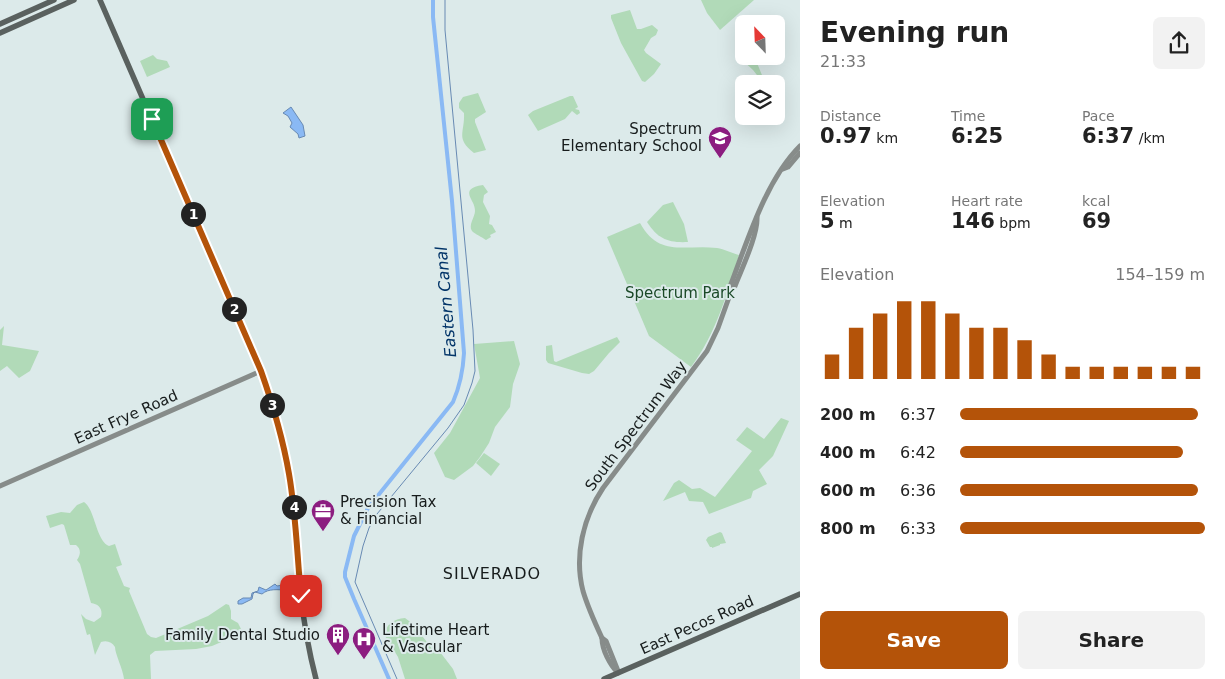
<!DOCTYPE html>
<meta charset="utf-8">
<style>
:root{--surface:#fff;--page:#f2f2f2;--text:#222;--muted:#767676;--accent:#b45309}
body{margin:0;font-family:"DejaVu Sans",sans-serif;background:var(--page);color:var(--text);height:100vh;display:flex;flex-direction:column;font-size:19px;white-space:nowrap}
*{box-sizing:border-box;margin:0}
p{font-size:16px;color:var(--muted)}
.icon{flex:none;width:28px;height:28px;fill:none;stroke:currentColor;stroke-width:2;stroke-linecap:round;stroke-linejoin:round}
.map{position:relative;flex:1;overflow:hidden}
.panel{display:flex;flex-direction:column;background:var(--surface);width:425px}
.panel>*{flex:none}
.needle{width:32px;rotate:337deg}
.controls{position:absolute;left:735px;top:15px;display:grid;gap:10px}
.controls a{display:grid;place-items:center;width:50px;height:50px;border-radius:8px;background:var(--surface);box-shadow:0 5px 20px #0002;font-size:25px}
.pin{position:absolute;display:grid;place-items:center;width:42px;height:42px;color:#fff;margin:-21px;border-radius:10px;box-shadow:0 2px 8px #0006}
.km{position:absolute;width:25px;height:25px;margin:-12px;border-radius:50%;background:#222;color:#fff;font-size:14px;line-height:25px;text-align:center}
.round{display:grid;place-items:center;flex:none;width:52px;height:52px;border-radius:8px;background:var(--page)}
.overview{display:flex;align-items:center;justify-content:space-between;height:85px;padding:0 20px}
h1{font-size:28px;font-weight:700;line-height:38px}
.metrics{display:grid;grid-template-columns:repeat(3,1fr);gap:8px;height:85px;padding:5px 20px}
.metrics div{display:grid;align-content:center}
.metrics b{font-size:21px;font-weight:700}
.metrics small{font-size:14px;font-weight:400}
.metrics p{font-size:14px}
.chart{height:140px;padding:10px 20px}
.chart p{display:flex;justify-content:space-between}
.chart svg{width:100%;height:90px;margin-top:5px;stroke:var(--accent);stroke-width:6}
.cta{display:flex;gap:10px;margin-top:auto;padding:10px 20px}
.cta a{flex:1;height:58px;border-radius:8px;background:var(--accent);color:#fff;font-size:20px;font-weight:700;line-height:58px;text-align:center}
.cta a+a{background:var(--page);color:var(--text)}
ul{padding:0 20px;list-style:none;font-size:16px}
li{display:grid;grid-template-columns:80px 60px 1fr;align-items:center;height:38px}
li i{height:12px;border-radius:6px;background:var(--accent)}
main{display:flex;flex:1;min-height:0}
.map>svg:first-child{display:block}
.green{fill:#b1dab8}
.water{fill:#8ab9f4;stroke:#688ab3}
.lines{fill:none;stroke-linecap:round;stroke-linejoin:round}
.stream{stroke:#688ab3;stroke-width:1}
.canal{stroke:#8ab9f4;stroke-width:4}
.tertiary{stroke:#878c8a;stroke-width:5}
.secondary{stroke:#5a615f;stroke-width:5.5}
.route-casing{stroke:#fff;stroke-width:10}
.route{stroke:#b45309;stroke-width:6}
.labels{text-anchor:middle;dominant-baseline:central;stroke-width:4;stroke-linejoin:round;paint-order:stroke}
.poi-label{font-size:15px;fill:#171c1c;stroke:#dceaea;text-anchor:end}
.park-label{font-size:15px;fill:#1a4927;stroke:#dceaea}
.street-label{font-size:15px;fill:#171c1c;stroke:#dceaea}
.water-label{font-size:16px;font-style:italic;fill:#023468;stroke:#dceaea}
.neighbourhood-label{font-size:16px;letter-spacing:1px;fill:#171c1c;stroke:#dceaea}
</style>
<main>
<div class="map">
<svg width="800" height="679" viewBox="0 0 800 679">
<rect width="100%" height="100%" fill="#dceaea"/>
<!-- green -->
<g class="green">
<polygon points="701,0 754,0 720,30 707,13"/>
<polygon points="630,10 637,29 641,29 652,25 658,30 656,35 651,38 644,50 646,53 661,64 654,74 645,82 642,81 621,43 611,18 611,15"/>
<polygon points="743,54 744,56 757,63 764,80 764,84 753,70 739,57"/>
<polygon points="153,55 157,59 167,61 170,67 147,77 140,61"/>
<path d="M478 93 486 112 475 119V122L486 150 474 153C455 138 465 133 464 113L459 108V103L463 97Z"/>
<polygon points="570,96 573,96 578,107 575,109 579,110 580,113 577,115 572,111 565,119 538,131 528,115 533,111"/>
<path d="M483 185 488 192 484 195 483 202 490 216 489 224 492 225 496 232 490 235 491 237 486 240C482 237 475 234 472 231 468 225 475 217 475 211 476 200 457 189 483 185Z"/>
<path d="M673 202 684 224 688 242C668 243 658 239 647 222L663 205Z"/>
<path d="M640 223C659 258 685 244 717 248 724 249 732 253 739 255 727 294 716 334 691 367L649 336 607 237Z"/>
<polygon points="4,326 2,345 39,351 30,371 19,378 7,366 0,371 0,330"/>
<polygon points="617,337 620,342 609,353 594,371 589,374 582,373 548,363 546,360 546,346 552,345 554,361 556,362"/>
<polygon points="514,341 520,364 513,384 510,407 495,427 489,443 480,457 473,466 454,480 445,477 434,453 450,433 480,378 474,344"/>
<polygon points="781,418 789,421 773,456 759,470 767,484 753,491 751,498 709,514 703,502 689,501 685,492 663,501 674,483 679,480 692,489 700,488 715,497 752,451 736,440 747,427 764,439"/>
<polygon points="484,453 500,464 491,476 476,463"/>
<path d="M84 502C95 509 96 541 109 546L115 544 122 565 116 567 124 586 130 588 129 591 147 634 151 637 156 638 208 616 226 604 229 605 231 611V619L238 623 242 631 240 634 212 646 196 649 155 651 150 655 151 679H124C123 669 115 654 115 647 112 642 107 640 101 642L95 655 90 634 87 635 81 614 86 619 94 622 101 617C103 609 99 604 91 603L80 564 77 560C81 554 81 549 76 545H70L64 525 62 524 50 528 46 516 61 512 70 513 77 505Z"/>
<polygon points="720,532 722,533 726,543 720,544 720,545 712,548 712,547 710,547 706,540 708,537"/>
<path d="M405 618 413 624 433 650 440 652 453 669 457 679H405L398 657 385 636C385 624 394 619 405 618Z"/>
</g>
<!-- water -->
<g class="water">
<polygon points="291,107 303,125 305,136 299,138 298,134 290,127 292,123 288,116 283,113"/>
<path d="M286 582H288L287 590C278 590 269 588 262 594L255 592 253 594 252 599 242 604H238V601L243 598H251L252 593 258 591 259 587 266 590 275 584 277 586 283 585Z"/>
</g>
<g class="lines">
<!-- stream -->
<polyline class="stream" points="397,679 355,582 363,546 369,528 377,514 448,428 464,405 472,383 475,371 473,330 445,30 445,0"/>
<!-- canal -->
<path class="canal" d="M389 679 354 599 345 577V572L354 536 368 508 453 402C460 386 463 372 464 353L452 201 433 17V0"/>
<!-- tertiary -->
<g class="tertiary">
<polyline points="783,169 788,167 800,153"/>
<path d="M732 289 735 286C742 268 758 235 757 217"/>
<polyline points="0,486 261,371"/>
<polyline points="602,638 606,641 618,671"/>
<path d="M618 673C610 665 602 650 602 638 595 623 588 608 583 591 574 556 583 518 603 488L707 351 718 328 732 289 731 284C748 239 766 180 800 146"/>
</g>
<!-- secondary -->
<g class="secondary">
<path d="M100 0 261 371C276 415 288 459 293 505 297 535 298 566 301 596 304 624 309 652 316 679"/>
<polyline points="0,24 54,0"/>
<polyline points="0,33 74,0"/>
<polyline points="604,679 800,594"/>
</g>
</g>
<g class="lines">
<!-- route casing -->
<g class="route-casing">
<path id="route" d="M152 119 261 371C273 405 283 439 289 474 296 514 297 555 301 596"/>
</g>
<!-- route -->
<use href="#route" class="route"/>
</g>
<!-- icons -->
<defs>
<g id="school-pin" transform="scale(1.25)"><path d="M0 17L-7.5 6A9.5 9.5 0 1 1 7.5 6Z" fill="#8c1d80" stroke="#dceaea"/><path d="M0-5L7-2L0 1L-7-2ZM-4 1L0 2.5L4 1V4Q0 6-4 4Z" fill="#fff"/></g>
<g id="office-pin" transform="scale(1.25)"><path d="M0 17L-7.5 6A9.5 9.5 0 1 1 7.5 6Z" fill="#8c1d80" stroke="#dceaea"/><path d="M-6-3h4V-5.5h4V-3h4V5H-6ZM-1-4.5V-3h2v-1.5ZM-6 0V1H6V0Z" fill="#fff"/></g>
<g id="building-pin" transform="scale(1.25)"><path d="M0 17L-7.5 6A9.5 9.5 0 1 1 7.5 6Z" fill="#8c1d80" stroke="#dceaea"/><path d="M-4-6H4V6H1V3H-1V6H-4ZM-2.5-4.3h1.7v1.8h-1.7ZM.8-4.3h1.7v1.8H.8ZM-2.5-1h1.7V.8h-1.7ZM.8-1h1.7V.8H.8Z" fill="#fff"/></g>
<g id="hospital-pin" transform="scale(1.25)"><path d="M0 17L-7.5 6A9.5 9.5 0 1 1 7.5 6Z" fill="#8c1d80" stroke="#dceaea"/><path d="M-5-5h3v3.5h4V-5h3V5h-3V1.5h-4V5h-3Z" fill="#fff"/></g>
</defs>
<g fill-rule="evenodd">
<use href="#school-pin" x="720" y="138"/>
<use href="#office-pin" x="323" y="511"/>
<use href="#building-pin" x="338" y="635"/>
<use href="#hospital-pin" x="364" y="639"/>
</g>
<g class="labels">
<!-- poi labels -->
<g class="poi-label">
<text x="702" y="129">Spectrum<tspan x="702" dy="17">Elementary School</tspan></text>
<text x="340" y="502" text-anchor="start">Precision Tax<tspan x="340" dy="17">&amp; Financial</tspan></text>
<text x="382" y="630" text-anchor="start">Lifetime Heart<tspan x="382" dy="17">&amp; Vascular</tspan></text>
<text x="320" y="635">Family Dental Studio</text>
</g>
<!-- park labels -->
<g class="park-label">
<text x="680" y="293">Spectrum Park</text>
</g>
<!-- street labels -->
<g class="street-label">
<text transform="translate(126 417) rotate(-24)">East Frye Road</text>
<text transform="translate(636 426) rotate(-53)">South Spectrum Way</text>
<text transform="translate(697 625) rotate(-24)">East Pecos Road</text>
</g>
<!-- water labels -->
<g class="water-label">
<text transform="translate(446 302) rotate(-95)">Eastern Canal</text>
</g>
<!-- neighbourhood labels -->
<g class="neighbourhood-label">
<text x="492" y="573">SILVERADO</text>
</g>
</g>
</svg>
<div class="controls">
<a><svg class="needle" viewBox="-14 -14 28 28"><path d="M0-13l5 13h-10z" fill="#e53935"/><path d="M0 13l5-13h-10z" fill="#767676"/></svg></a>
<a><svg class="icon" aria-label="layers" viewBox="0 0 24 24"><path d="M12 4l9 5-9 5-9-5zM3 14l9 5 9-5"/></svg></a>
</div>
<div class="pin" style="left:152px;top:119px;background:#1e9e55"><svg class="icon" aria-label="arrive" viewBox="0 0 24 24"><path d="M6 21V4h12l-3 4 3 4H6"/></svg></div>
<div class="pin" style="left:301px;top:596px;background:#d93025"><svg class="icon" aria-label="check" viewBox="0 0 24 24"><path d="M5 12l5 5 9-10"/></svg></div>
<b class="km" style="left:193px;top:214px">1</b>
<b class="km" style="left:234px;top:309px">2</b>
<b class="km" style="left:272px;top:405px">3</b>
<b class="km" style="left:294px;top:507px">4</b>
</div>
<section class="panel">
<div class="overview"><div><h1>Evening run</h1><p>21:33</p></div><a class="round"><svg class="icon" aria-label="share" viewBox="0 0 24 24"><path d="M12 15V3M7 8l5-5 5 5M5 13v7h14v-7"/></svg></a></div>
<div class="metrics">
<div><p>Distance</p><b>0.97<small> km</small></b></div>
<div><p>Time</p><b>6:25</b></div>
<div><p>Pace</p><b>6:37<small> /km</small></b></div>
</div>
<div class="metrics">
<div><p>Elevation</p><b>5<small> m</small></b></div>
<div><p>Heart rate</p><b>146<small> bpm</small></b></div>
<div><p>kcal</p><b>69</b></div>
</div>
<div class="chart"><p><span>Elevation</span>154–159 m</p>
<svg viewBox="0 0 160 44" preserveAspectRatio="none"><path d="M5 44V32M15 44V19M25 44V12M35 44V6M45 44V6M55 44V12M65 44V19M75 44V19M85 44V25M95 44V32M105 44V38M115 44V38M125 44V38M135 44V38M145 44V38M155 44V38"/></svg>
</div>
<ul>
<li><b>200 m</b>6:37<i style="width:97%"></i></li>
<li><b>400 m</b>6:42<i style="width:91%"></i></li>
<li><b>600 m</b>6:36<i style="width:97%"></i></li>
<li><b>800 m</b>6:33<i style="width:100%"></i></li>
</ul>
<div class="cta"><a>Save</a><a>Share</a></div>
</section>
</main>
